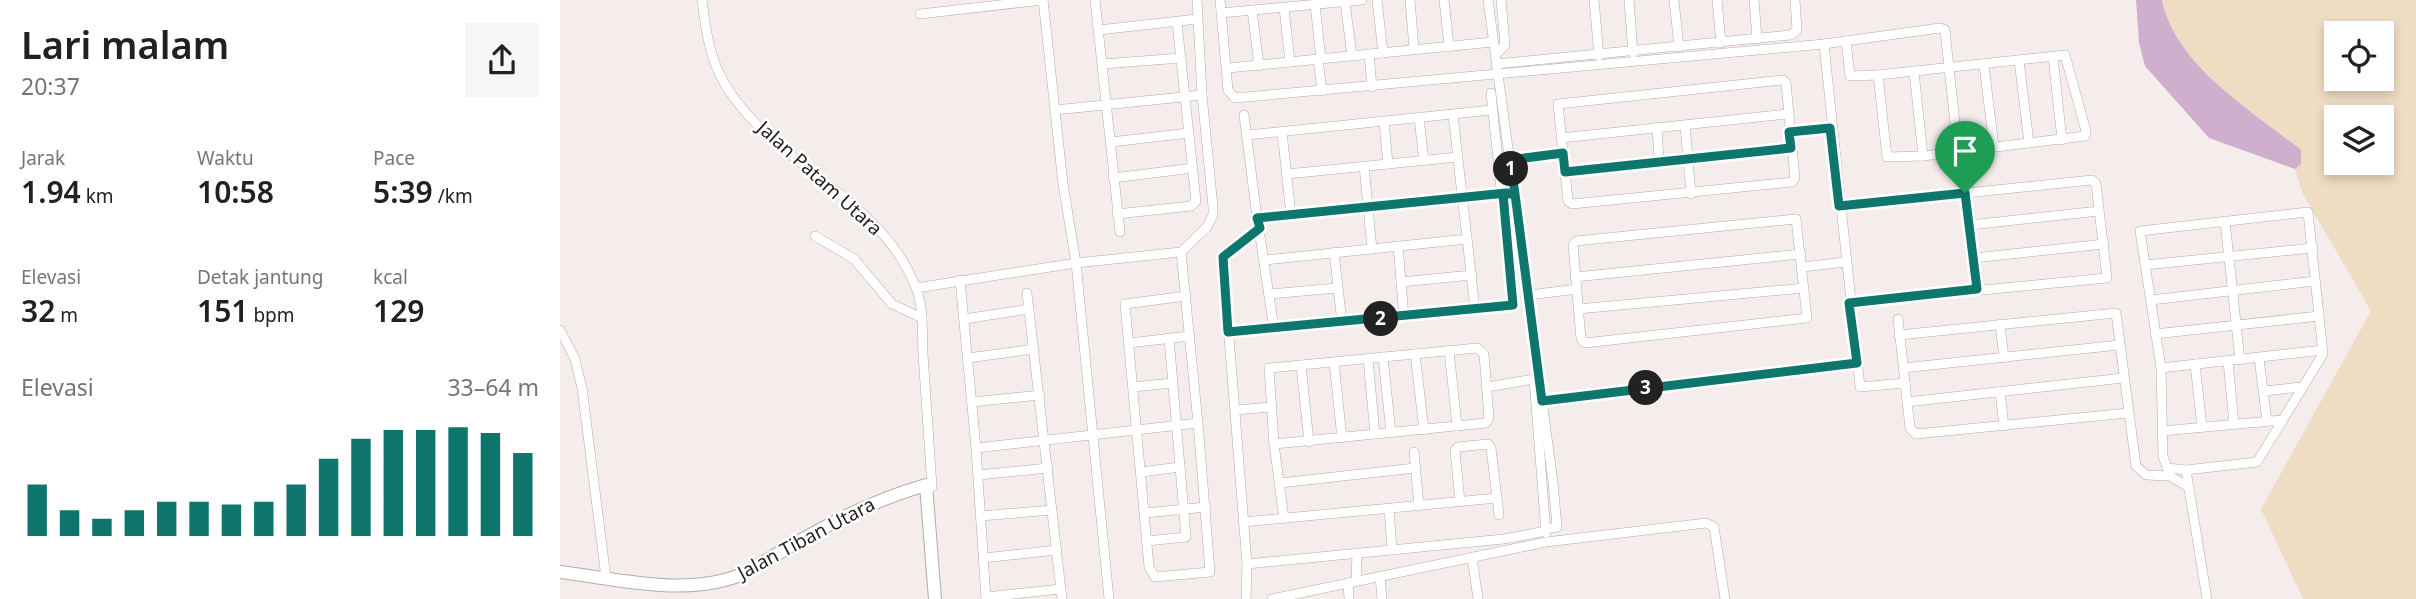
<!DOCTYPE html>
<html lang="id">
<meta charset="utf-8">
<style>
:root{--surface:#fff;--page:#f6f6f6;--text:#202124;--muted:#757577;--accent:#0f766e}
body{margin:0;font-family:"Noto Sans",sans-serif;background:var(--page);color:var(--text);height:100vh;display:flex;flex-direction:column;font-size:26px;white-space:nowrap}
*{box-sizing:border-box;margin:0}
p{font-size:23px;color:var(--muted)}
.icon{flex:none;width:38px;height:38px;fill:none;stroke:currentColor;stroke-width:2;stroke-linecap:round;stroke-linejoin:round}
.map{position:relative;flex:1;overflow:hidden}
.sheet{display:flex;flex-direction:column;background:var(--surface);width:560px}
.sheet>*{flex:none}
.tools{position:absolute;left:1764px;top:21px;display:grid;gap:14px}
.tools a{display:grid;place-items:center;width:70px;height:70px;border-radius:0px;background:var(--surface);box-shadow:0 4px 10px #0003;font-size:35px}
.pin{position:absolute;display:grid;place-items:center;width:60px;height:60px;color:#fff;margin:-72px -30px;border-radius:50% 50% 50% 0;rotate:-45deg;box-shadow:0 0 7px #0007}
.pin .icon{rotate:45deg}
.km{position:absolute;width:35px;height:35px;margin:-18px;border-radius:50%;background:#222;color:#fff;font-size:19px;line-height:35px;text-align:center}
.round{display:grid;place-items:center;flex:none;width:74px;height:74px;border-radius:0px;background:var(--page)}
.headline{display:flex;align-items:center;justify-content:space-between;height:119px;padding:0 21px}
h1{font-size:38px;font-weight:600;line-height:52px}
.metrics{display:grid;grid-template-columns:repeat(3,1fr);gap:10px;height:119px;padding:7px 21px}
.metrics div{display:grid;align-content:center}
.metrics b{font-size:30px;font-weight:600}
.metrics small{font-size:19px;font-weight:400}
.metrics p{font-size:19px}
.chart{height:196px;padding:14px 21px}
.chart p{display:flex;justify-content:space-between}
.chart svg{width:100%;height:126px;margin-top:7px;stroke:var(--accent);stroke-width:6}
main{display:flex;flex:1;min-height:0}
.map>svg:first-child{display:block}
.green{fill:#eeddc3;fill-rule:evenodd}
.water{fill:#cfafcd}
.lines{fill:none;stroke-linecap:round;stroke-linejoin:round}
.street-casing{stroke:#b3abaa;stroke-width:10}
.secondary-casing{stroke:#b3abaa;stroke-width:14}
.street{stroke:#fff;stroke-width:9}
.secondary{stroke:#fff;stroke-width:12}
.route-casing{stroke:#fff;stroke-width:14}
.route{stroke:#0f766e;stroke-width:9}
.labels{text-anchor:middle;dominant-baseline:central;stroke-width:5;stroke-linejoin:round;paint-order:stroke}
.street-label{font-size:19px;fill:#201d1d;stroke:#fff}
</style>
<main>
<section class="sheet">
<div class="headline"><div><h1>Lari malam</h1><p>20:37</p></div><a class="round"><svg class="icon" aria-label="share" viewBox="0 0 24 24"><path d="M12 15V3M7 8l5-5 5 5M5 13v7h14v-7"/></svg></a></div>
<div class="metrics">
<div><p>Jarak</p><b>1.94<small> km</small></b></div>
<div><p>Waktu</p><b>10:58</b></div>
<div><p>Pace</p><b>5:39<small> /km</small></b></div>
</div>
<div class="metrics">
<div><p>Elevasi</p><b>32<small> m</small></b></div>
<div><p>Detak jantung</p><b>151<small> bpm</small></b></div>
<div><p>kcal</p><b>129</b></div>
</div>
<div class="chart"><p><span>Elevasi</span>33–64 m</p>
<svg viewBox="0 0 160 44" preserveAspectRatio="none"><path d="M5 44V26M15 44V35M25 44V38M35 44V35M45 44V32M55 44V32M65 44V33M75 44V32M85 44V26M95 44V17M105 44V10M115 44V7M125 44V7M135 44V6M145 44V8M155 44V15"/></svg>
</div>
</section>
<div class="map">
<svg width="1856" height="599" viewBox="0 0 1856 599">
<rect width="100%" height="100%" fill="#f5edec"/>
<!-- green -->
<path class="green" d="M1602 0H1856V599H1743L1701 509 1811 311 1743 194 1735 169 1741 164V150C1691 110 1615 65 1602 0ZM1776 33H1822V79H1776ZM1776 117H1822V163H1776Z"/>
<!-- water -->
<path class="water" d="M1576 0H1602C1615 65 1691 110 1741 150V164L1735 169 1649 138 1585 66 1579 43Z"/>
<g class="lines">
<!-- street casing -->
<g class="street-casing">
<g id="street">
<path d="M142 0C146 34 151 67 172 95 223 168 320 200 355 285 364 306 362 332 363 354 366 398 369 443 372 487"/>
<polyline points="483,0 503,184 516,263 549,599"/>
<polyline points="535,0 560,232"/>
<polyline points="660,0 668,90 675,98 1264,44 1380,28 1385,30 1398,151"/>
<polyline points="817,0 823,53"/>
<polyline points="850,0 854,49"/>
<polyline points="884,0 889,46"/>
<polyline points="928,0 993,482 997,527 986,529"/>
<polyline points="1034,0 1039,56"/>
<polyline points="1069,0 1073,53"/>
<polyline points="1114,0 1119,47"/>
<polyline points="1157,0 1161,43"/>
<polyline points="1194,0 1197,39"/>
<polyline points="785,2 792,56"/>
<polyline points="755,5 761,59"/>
<polyline points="724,8 730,62"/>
<polyline points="692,10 699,66"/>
<polyline points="661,13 802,0"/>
<polyline points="360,14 483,0"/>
<polyline points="539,30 637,19"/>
<polyline points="1286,41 1290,76 1318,75"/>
<polyline points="1264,44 1300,387 1345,383"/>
<polyline points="809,54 812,87"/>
<polyline points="936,54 945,45 941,0"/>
<polygon points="1505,55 1526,131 1525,136 1363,156 1327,157 1318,75"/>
<polyline points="1493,57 1502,140"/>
<polyline points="758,59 762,91"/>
<polyline points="1459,60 1469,143"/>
<polyline points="543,64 621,58"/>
<polyline points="936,64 1231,35 1237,30 1235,0"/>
<polyline points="1424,65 1434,147"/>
<polyline points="668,68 933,42"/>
<polyline points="1354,71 1363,156"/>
<polygon points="1223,80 1226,83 1235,178 1232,182 1012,204 1008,201 998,104"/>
<polyline points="495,110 642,95"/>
<polyline points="684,115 697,218 947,193"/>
<polyline points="893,115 915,309"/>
<polyline points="859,119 864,161"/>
<polyline points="824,122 828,164"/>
<polyline points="1125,125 1131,194"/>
<polyline points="1097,127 1099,160"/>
<polyline points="722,132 731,215"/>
<polyline points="1229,132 1271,128"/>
<polyline points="687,135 932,110"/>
<polyline points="1001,138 1228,114"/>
<polyline points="551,142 629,133"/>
<polyline points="950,161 1003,153"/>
<polyline points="804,166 812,249"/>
<polyline points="1005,172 1231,148"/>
<polyline points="727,174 898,157"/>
<polyline points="553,178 633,168"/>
<polyline points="1405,193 1417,289"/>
<polyline points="1279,206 1532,180 1536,184 1547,278 1289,303"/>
<polygon points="1748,212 1763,354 1697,462 1626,470 1607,468 1603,456 1601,368 1580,231"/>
<polyline points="557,214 631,206 636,201 617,22"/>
<polygon points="1236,219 1247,318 1025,343 1021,339 1013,245 1016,241"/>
<polyline points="1665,221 1680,360"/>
<polyline points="698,223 714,329"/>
<polyline points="1410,225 1539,211"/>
<polyline points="255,236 294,259 332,304 362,318"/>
<polyline points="838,246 844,317"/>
<polyline points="774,252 782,322"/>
<polyline points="1414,258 1544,244"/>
<polyline points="706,260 907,239"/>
<polyline points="1585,265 1753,248"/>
<polyline points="1243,267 1285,262"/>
<polyline points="1015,277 1241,254"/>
<polyline points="400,280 416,448 426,599"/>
<polyline points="841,282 912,275"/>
<polyline points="356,288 516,263 621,252 647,227 653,215 653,207 642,95 637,0"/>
<polyline points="467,293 502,599"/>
<polyline points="709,294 777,288"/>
<polyline points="969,295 1017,289"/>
<polyline points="626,296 565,304 589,567 595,577 650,572 638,423"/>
<polyline points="1591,300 1755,281"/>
<polyline points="1018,309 1244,288"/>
<polyline points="404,319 469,309"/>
<polyline points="1338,319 1350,428 1356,434 1568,413"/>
<polyline points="1440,324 1444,358"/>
<polyline points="0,330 15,359 22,388 46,578"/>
<polyline points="668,332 953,305 931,93"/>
<polyline points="1595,334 1759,316"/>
<polyline points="1339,335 1556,313 1576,466 1586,475 1610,476 1628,487"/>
<polyline points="569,343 630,336"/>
<polygon points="917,348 924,354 929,418 926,423 714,444 709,368"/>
<polyline points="889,350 897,426"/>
<polyline points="855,354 864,430"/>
<polyline points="823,357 831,433"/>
<polyline points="408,358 474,349"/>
<polyline points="1699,358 1707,421"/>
<polyline points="808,359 815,434"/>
<polyline points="1668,361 1674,424"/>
<polyline points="774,363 782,438"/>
<polyline points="1635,364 1642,427"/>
<polyline points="741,365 749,442"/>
<polyline points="1343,368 1559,345"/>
<polyline points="1601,368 1763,350"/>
<polyline points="573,387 612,383"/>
<polyline points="927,387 974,379 986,533"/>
<polyline points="1704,391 1741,387"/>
<polyline points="1440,392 1444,426"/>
<polyline points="982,401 1297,363"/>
<polyline points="412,402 480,395"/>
<polyline points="1347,402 1563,378"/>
<polyline points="676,410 711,407"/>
<polyline points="1602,431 1722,420"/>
<polyline points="714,444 724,519"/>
<polyline points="416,448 638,423 621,252"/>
<polyline points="854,452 859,506"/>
<polyline points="1626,470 1647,599"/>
<polyline points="581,472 620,467"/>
<polyline points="418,475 488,468"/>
<polyline points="720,483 855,468"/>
<polyline points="900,502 895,451 898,447 928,444 931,448 939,515"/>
<polyline points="829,509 832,550"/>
<polyline points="585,513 646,507"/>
<polyline points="421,516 492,510"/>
<polyline points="683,522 937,498"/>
<polyline points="587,541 626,537 609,338"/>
<polyline points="912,557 918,599"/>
<polyline points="424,558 497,550"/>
<polyline points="687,564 944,539 986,531"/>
<polyline points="820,576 822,599"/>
<polyline points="796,581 797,554"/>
<polyline points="788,583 789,599"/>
<polyline points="426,597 501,589"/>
<polyline points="686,599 687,564 663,262 665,253 700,227"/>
<polyline points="712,599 986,542 1146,523 1154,527 1165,599"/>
</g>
</g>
<!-- secondary casing -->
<g class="secondary-casing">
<path id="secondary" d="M0 572C58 579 129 598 185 573 244 538 299 504 366 485L375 599"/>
</g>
<!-- street -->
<use href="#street" class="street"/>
<!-- secondary -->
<use href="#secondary" class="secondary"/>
</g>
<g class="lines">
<!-- route casing -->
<g class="route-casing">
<polyline id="route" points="1405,193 1279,206 1270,128 1229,132 1231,148 1005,172 1003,153 950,160 955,194 946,193 697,218 700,228 663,257 668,332 953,305 943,194 955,194 982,401 1297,363 1289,303 1417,289 1405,193"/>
</g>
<!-- route -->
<use href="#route" class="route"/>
</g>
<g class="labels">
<!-- street labels -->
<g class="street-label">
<text transform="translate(260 178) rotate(42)">Jalan Patam Utara</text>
<text transform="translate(246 538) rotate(-28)">Jalan Tiban Utara</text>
</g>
</g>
</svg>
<div class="tools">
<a><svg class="icon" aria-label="locate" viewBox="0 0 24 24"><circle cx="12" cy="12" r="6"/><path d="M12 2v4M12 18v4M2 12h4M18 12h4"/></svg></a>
<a><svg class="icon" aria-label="layers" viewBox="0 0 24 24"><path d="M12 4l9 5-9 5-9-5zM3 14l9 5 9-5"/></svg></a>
</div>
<div class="pin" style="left:1405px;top:193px;background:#1e9e55"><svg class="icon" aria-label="arrive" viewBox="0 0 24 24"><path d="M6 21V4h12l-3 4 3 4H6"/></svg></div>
<b class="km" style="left:951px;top:169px">1</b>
<b class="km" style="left:821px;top:319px">2</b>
<b class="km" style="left:1086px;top:388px">3</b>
</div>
</main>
